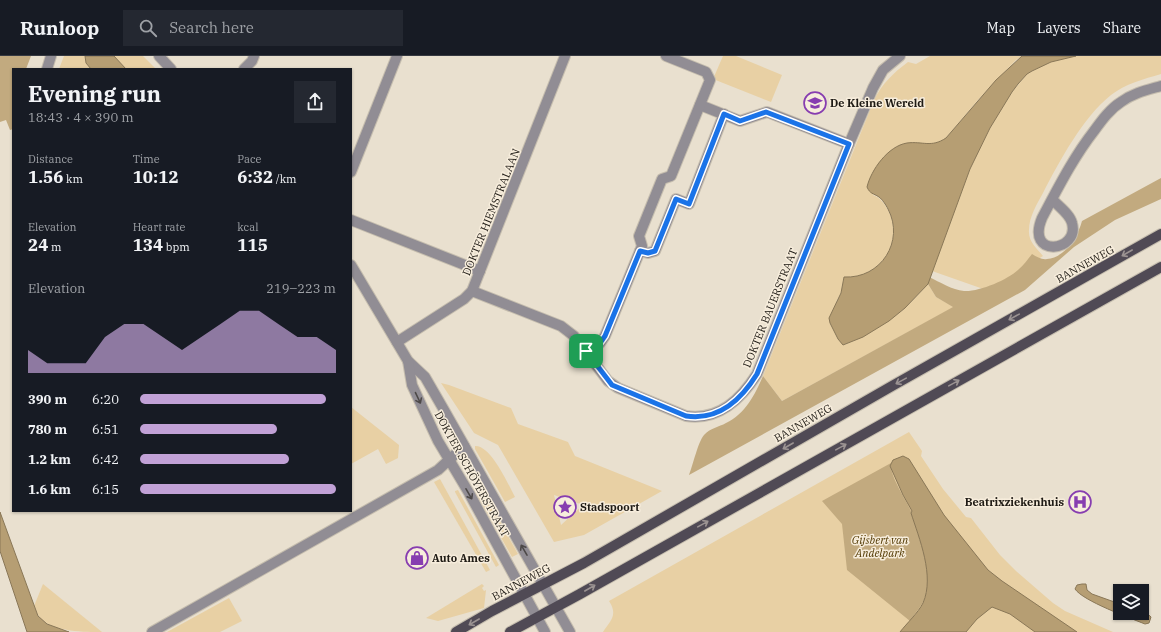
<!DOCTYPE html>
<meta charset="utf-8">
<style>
:root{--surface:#171b24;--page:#242831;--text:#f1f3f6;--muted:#9ea1a6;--line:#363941;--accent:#c1a1d6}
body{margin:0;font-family:"IBM Plex Serif",serif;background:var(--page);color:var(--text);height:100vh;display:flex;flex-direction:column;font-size:15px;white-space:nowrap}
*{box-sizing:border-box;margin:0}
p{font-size:13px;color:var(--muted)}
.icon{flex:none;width:22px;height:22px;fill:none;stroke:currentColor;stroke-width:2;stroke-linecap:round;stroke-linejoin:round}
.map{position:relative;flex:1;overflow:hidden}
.details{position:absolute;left:12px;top:12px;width:340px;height:444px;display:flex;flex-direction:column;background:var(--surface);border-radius:0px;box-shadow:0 1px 3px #0004}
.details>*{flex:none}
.tools{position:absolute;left:1113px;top:528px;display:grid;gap:8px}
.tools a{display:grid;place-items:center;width:36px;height:36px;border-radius:0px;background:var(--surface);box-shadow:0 1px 3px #0004;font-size:20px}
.pin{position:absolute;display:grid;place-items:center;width:34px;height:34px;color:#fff;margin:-17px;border-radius:8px;box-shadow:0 2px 6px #0006}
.round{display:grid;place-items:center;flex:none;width:42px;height:42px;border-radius:0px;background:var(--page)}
.summary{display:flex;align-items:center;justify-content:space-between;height:68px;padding:0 16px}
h1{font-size:22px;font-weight:700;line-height:30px}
.figures{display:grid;grid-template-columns:repeat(3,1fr);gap:6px;height:68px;padding:4px 16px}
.figures div{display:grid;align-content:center}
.figures b{font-size:17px;font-weight:700}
.figures small{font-size:11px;font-weight:400}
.figures p{font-size:11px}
.chart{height:112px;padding:8px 16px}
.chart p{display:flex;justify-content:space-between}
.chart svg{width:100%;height:72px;margin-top:4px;fill:var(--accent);opacity:.7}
ul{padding:0 16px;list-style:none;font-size:13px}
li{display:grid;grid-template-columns:64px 48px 1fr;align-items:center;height:30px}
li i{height:10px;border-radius:5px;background:var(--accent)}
header{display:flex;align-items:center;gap:24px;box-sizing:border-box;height:56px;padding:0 20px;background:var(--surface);border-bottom:1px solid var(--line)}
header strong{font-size:19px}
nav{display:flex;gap:22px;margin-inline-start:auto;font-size:14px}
.search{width:280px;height:36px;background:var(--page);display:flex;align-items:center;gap:10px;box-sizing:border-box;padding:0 14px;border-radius:0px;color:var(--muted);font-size:15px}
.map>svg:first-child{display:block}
.green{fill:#e8d0a4;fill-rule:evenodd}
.forest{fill:#c2aa7f}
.water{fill:#b69e73;stroke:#897757}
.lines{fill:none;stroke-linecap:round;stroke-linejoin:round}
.minor-casing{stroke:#c5bdae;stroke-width:12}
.major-casing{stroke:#c5bdae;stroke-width:12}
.minor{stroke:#918d94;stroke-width:10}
.major{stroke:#504a55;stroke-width:10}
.oneway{stroke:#9b9392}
.oneway2{stroke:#4d4948}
.route-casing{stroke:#fff;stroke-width:8}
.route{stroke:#1a73e8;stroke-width:5}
.labels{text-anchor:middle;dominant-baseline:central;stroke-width:3;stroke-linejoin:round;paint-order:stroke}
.poi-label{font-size:11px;font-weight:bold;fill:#1f1b15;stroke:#f7eddc;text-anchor:start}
.street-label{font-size:11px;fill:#1f1b15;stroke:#f7eddc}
.park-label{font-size:11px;font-style:italic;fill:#513800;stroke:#f7eddc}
</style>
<header>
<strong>Runloop</strong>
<div class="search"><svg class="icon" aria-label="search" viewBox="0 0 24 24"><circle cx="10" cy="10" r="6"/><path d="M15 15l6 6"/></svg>Search here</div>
<nav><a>Map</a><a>Layers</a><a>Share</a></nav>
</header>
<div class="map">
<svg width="1161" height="576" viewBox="0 0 1161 576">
<rect width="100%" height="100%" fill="#e9e0cf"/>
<!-- green -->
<g class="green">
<polygon points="64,0 85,0 86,7 91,13 59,13"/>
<polygon points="114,0 143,0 156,13 126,13"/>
<polygon points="723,0 736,0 782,19 771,46 713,23"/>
<path d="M930 0H1022L1016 4 978 44 946 82 940 86 932 88 892 95 878 109 873 139C880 141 884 147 888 154 905 186 880 223 844 221L841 237 837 244 830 267 838 283 844 289C865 280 886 268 904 253 913 245 920 236 928 228L936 241 954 251 782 345 763 320 874 44C882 28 893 17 908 6L916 8Z"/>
<path d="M1076 0H1161V18C1144 23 1125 28 1111 39 1083 61 1059 106 1043 137 1037 148 1029 161 1029 174 1028 185 1036 192 1043 200L989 235 932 215 970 113 990 72 1012 36 1027 18 1032 15 1051 6Z"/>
<path d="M441 327 449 329 511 352 518 368 568 386 575 400 662 435 584 479 554 486 498 389 474 377ZM554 439 583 449 561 469Z"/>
<polygon points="351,351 399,389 398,402 386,408 378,393 351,408"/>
<path d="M909 376 922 395 921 400 943 433 966 461 971 462 1000 499 1016 515 1053 547 1065 555 1113 576H603C611 564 618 559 609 545Z"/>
<path d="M475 390C491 389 508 428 515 441L505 446 475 393Z"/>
<polygon points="440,423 490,514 486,516 434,426"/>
<polygon points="458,434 499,509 496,511 455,436 455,435"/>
<polygon points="479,434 483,435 518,498 512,501 477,439 476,436"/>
<path d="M43 528 102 576C84 576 56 576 42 564 38 560 36 555 34 550Z"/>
<polygon points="482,528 484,530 482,532 484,535 486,534 484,552 438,565 426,562"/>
<polygon points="229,542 242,565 220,576 167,576"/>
</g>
<!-- forest -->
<g class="forest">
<polygon points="0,0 31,0 26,13 13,13 13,73 10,74 6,64 0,66"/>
<path d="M1161 122V143L1115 164 1074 191 1025 234 689 419C693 409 698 386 704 379 710 372 719 371 726 367 745 358 755 339 763 320L782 345 953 251 936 241 928 228 929 221C940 226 952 234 964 235 979 236 1007 224 1018 214 1023 210 1028 203 1032 198 1037 201 1042 204 1047 203 1065 202 1078 180 1082 165Z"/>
<path d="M891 407C889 419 906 444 911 455 914 461 916 468 918 475 923 495 932 521 925 541 922 550 915 557 910 565L847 514 842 468 822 445Z"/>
</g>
<!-- water -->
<g class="water">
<polygon points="85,0 114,0 126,13 91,13 86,7"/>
<path d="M1022 0H1076L1051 6 1032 15 1027 18 1018 28 1012 36 990 72 970 113 928 228 905 252 889 265 863 281 843 289 838 283 830 267 829 262 841 237 844 221C881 223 905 185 888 153 886 149 882 143 879 141 873 137 870 138 867 131 871 114 888 90 907 87 923 85 931 92 946 82L996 24Z"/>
<path d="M903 400 909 403 944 459 988 514 1002 525 1077 576H1035L1010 558 992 551 977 563 966 576H900C907 567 918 557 923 547 935 520 919 482 911 457L912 455 903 439 890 410 893 404Z"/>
<polygon points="0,456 38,560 47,568 69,576 27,576 0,495"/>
<path d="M1082 528H1086L1087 534 1092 538 1120 548V557C1130 557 1145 553 1151 561L1149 567 1145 568C1130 562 1083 545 1075 533L1077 529Z"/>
</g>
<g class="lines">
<!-- minor casing -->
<g class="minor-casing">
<g id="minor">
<polyline points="159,0 171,13"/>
<polyline points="47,13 51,0"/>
<polyline points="244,13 252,5 254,0"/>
<polyline points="700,49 740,65 767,56 849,88"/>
<polyline points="351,116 397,0"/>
<path d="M1052 143C1058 150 1070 158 1072 167 1080 196 1025 203 1042 162 1058 132 1073 102 1094 75 1102 64 1110 53 1121 46 1133 37 1147 34 1161 30"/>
<polyline points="351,164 480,215"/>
<polyline points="640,195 648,197 655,195 676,143 689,148 724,58"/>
<polyline points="351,209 408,305 425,321 444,354 570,576"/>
<path d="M472 235 561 270 574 280 608 325 618 332 686 360C719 365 741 343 757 318L849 88 873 32 883 14 900 0"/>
<polyline points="397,286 464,243 472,235 565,0"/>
<polyline points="586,295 600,287 605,280 642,190 639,180 662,123 671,120 710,24 706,16 666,0"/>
<polyline points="408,305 412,329 438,385 469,437 545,576"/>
<polyline points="152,576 438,414 464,390"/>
</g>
</g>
<!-- major casing -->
<g class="major-casing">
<g id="major">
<polyline points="456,576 492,555 584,507 892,330 1161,178"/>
<polyline points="510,576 580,538 1161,211"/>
</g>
</g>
<!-- minor -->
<use href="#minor" class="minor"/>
<!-- major -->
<use href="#major" class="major"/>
</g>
<!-- one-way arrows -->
<defs><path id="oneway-shaft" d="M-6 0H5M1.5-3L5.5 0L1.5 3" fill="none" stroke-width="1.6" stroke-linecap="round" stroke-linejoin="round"/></defs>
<g class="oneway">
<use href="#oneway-shaft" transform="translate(1127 197) rotate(150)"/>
<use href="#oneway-shaft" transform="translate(1014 261) rotate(151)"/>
<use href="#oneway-shaft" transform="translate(901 325) rotate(151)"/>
<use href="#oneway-shaft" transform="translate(954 327) rotate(-29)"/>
<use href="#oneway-shaft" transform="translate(788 390) rotate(150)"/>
<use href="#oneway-shaft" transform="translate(841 391) rotate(-29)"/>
<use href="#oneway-shaft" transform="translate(703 468) rotate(-29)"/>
<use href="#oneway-shaft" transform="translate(590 532) rotate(-30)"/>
<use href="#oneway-shaft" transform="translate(474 566) rotate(150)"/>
</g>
<g class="oneway2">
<use href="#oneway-shaft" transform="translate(418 342) rotate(65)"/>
<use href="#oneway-shaft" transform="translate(469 438) rotate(60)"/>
<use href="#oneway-shaft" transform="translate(524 494) rotate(-120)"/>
</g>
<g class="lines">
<!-- route casing -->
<g class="route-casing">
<path id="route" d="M766 56 849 88 757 318C741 344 719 365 686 360L612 329 586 295 600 287 605 280 640 195 648 197 655 195 676 143 689 148 724 58 740 65Z"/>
</g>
<!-- route -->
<use href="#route" class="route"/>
</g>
<!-- icons -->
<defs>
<g id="school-ring" transform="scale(1.15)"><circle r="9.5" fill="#f7eddc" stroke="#873db0" stroke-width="1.5"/><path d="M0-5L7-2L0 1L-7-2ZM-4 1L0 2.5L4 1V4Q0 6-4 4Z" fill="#873db0"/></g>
<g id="hospital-ring" transform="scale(1.15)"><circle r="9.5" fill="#f7eddc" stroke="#873db0" stroke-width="1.5"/><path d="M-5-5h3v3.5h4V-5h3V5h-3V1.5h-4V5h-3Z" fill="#873db0"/></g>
<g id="sight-ring" transform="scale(1.15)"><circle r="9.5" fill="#f7eddc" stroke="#873db0" stroke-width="1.5"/><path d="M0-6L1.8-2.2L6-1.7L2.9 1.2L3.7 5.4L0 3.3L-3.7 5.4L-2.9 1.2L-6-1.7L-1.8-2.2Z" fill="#873db0"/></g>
<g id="shop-ring" transform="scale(1.15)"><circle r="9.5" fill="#f7eddc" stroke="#873db0" stroke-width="1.5"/><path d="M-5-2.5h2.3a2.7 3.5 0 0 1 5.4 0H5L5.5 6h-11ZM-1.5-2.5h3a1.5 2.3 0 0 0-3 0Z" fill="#873db0"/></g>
</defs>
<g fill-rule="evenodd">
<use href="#school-ring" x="815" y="47"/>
<use href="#hospital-ring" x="1080" y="446"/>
<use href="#sight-ring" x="565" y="451"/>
<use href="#shop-ring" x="417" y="502"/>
</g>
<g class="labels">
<!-- poi labels -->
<g class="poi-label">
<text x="830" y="47">De Kleine Wereld</text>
<text x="1064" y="446" text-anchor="end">Beatrixziekenhuis</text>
<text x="580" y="451">Stadspoort</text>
<text x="432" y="502">Auto Ames</text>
</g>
<!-- street labels -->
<g class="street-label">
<text transform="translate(491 156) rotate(-68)">DOKTER HIEMSTRALAAN</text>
<text transform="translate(1085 208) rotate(-29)">BANNEWEG</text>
<text transform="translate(770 252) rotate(-68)">DOKTER BAUERSTRAAT</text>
<text transform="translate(803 367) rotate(-30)">BANNEWEG</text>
<text transform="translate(472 418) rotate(61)">DOKTER SCHÖYERSTRAAT</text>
<text transform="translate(521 526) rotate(-28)">BANNEWEG</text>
</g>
<!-- park labels -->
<g class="park-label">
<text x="880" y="484">Gijsbert van<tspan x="880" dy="13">Andelpark</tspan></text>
</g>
</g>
</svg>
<div class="tools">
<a><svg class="icon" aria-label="layers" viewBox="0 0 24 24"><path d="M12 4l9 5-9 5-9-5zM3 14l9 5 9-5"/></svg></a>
</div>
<div class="pin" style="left:586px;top:295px;background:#1e9e55"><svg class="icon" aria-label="arrive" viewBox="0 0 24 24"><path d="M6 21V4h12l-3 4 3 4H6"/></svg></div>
<section class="details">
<div class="summary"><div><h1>Evening run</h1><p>18:43 · 4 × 390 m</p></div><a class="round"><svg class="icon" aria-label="share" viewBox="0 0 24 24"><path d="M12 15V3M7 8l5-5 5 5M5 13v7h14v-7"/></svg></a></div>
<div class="figures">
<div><p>Distance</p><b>1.56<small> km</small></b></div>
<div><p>Time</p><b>10:12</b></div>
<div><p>Pace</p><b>6:32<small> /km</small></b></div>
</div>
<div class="figures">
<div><p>Elevation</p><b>24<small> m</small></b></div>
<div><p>Heart rate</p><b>134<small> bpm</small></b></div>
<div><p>kcal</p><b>115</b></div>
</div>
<div class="chart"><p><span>Elevation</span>219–223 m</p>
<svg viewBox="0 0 160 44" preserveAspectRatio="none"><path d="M0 44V30L10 38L20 38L30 38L40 22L50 14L60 14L70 22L80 30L90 22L100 14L110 6L120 6L130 14L140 22L150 22L160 30V44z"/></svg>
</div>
<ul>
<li><b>390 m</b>6:20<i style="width:95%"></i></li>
<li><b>780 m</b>6:51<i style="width:70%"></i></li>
<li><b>1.2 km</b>6:42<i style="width:76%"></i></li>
<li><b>1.6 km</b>6:15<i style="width:100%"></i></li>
</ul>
</section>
</div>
